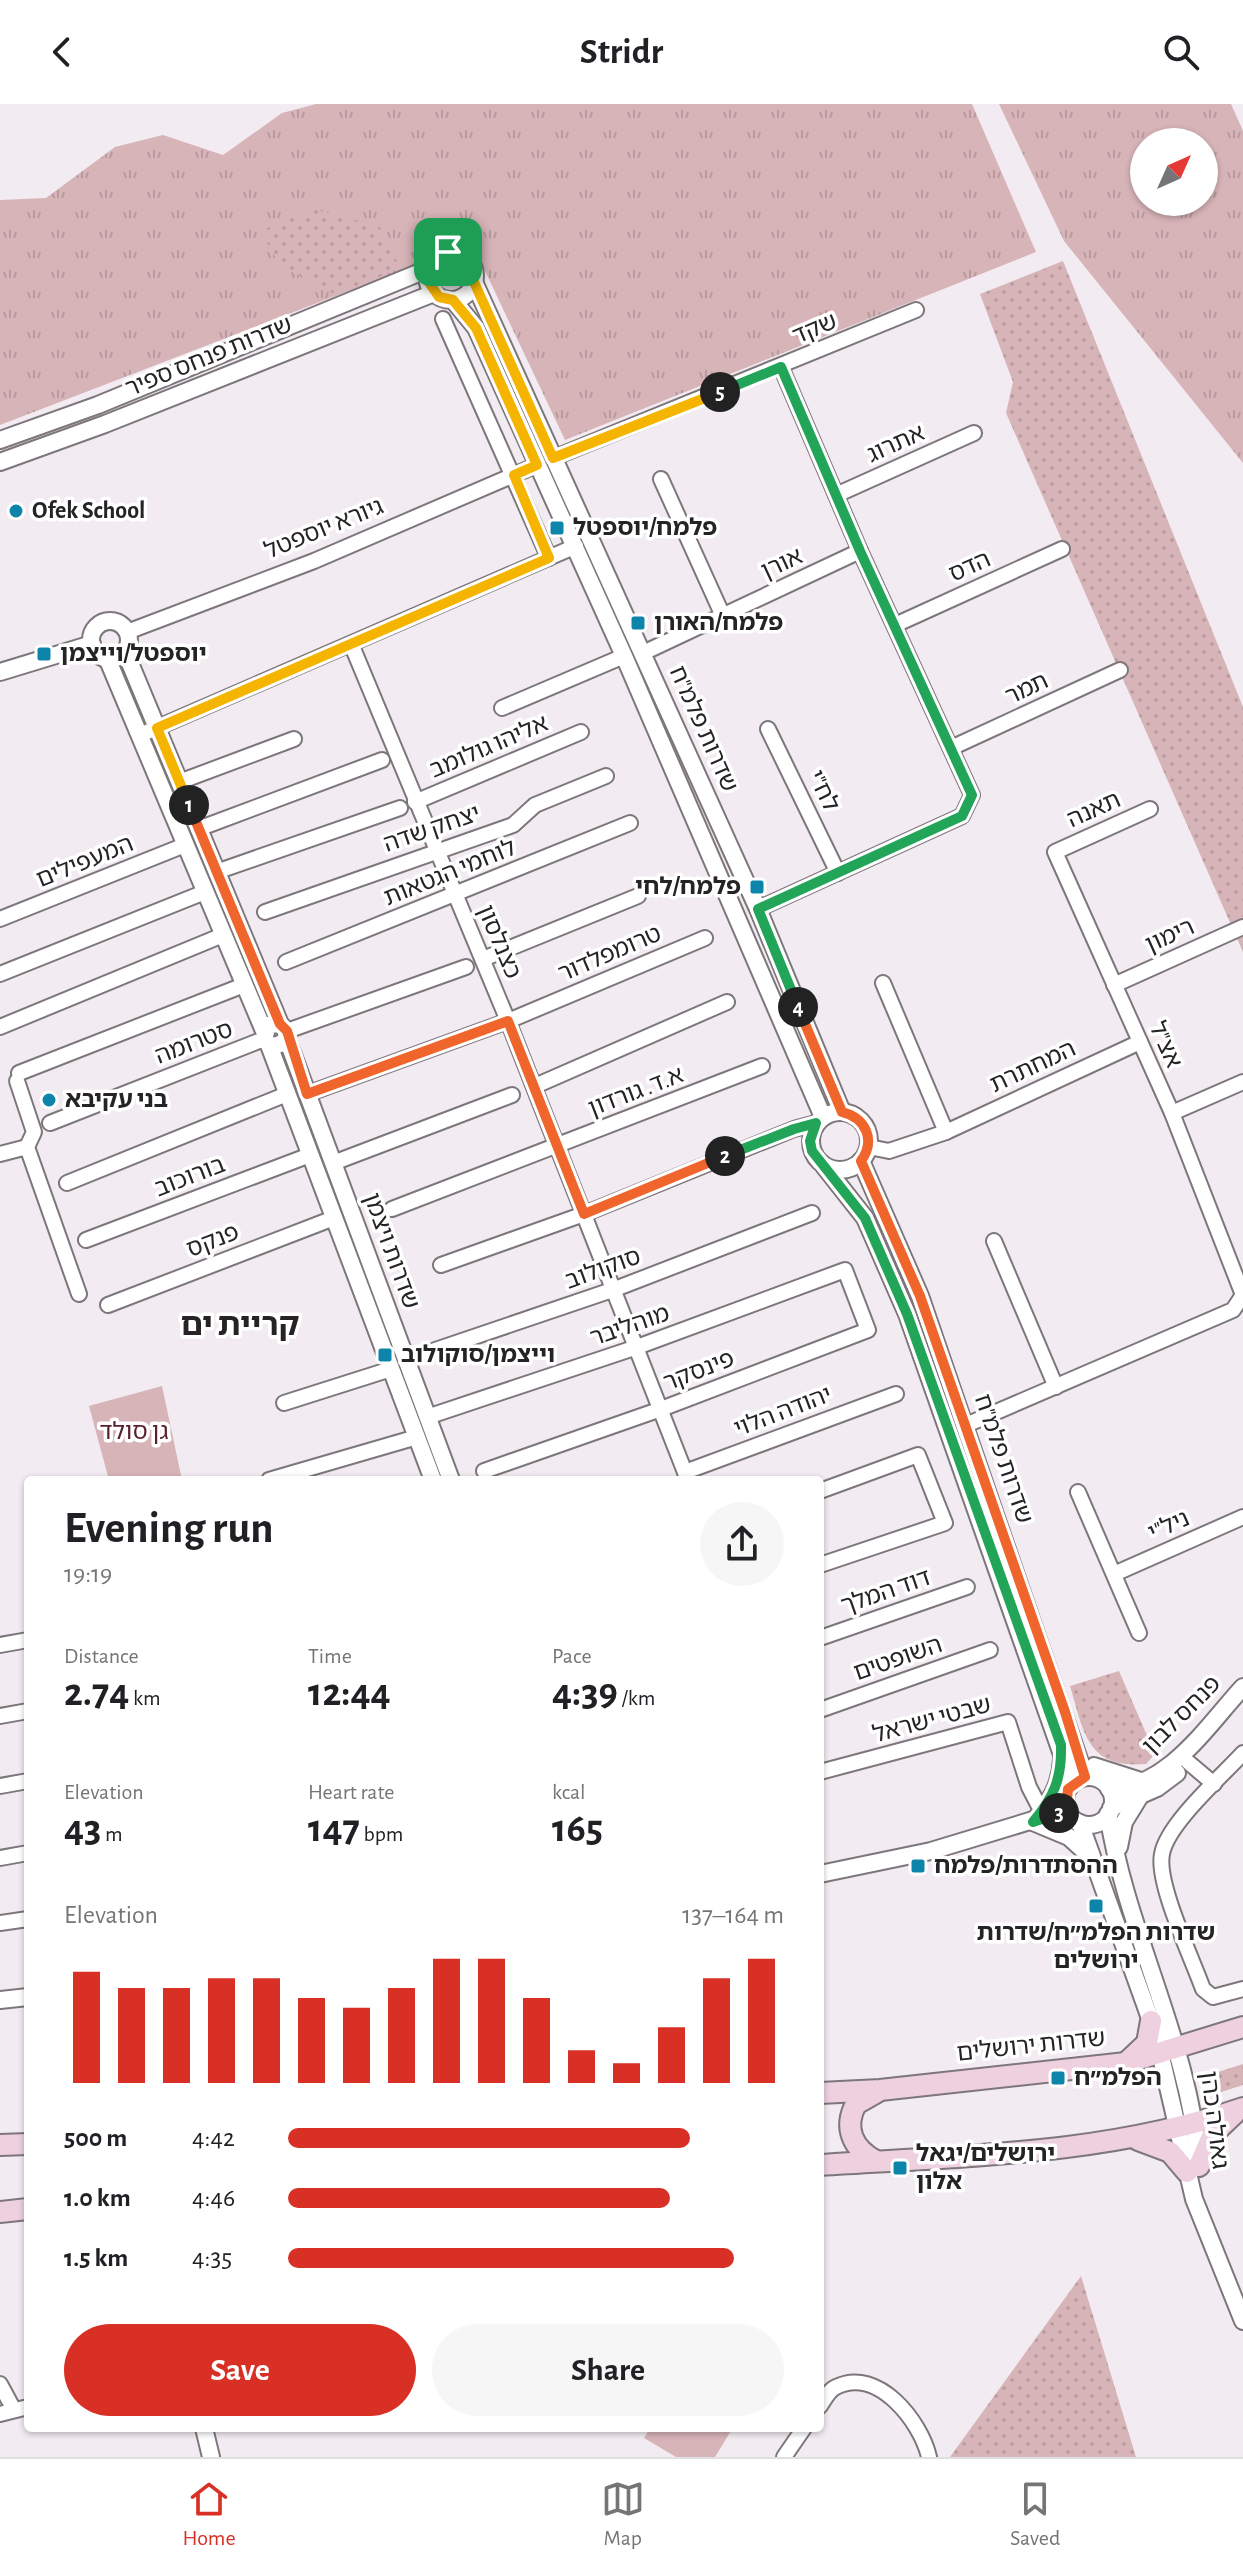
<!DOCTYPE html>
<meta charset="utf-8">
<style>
:root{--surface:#fff;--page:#f6f6f6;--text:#202124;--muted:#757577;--line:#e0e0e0;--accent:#d93025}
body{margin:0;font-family:"Alegreya Sans","Noto Sans Hebrew",sans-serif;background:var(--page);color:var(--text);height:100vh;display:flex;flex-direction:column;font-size:30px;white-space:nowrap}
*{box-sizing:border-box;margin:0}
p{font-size:26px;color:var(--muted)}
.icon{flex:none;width:44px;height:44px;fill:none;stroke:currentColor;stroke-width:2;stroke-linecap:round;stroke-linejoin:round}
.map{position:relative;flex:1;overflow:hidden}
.details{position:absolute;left:24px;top:1372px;width:800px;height:956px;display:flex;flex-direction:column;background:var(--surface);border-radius:8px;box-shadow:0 2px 6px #0004}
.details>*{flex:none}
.needle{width:52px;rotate:45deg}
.fabs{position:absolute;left:1130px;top:24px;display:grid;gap:16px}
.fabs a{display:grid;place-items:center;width:88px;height:88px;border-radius:50%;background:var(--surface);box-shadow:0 2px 6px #0004;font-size:40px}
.pin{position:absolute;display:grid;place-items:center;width:68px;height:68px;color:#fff;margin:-34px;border-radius:16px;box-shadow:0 4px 12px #0006}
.km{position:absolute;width:40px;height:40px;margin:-20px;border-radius:50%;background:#222;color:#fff;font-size:22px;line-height:40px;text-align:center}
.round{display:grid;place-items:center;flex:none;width:84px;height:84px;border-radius:42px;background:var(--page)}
.head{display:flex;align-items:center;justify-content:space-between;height:136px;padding:0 40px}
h1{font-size:44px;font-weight:700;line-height:60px}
.stats{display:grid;grid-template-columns:repeat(3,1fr);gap:12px;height:136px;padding:8px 40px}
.stats div{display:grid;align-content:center}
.stats b{font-size:40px;font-weight:700}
.stats small{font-size:22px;font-weight:400}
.stats p{font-size:22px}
.chart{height:224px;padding:16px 40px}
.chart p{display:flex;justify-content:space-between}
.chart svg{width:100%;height:144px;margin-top:8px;stroke:var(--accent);stroke-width:6}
.button{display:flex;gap:16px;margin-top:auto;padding:16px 40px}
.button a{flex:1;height:92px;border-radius:48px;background:var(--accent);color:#fff;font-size:32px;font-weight:700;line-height:92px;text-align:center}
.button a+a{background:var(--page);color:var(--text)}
ul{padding:0 40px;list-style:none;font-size:26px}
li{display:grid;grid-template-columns:128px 96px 1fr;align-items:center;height:60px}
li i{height:20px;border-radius:10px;background:var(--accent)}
header{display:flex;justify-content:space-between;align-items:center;height:104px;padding:0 40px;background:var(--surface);font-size:36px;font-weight:700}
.menu{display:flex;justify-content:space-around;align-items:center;height:112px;border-top:2px solid var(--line);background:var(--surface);font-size:22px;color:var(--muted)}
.menu a{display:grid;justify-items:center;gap:4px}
.menu .selected{color:var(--accent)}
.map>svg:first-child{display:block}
.grass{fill:url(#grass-tufts);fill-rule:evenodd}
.park{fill:url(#park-dots)}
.garden{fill:#d7b4b8}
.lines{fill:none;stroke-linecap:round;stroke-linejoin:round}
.minor-casing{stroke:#7d777c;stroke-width:18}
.tertiary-casing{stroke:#7d777c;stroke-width:20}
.secondary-casing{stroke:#7d777c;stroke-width:24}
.minor{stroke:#fff;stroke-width:14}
.tertiary{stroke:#fff;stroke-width:16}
.secondary{stroke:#eed0df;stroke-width:20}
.split-1-casing{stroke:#fff;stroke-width:16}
.split-2-casing{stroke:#fff;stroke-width:16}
.split-3-casing{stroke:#fff;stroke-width:16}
.split-4-casing{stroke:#fff;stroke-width:16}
.split-5-casing{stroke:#fff;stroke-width:16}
.split-6-casing{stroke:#fff;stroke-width:16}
.split-1{stroke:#f5b400;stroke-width:10}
.split-2{stroke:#f0652b;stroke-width:10}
.split-3{stroke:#22a559;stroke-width:10}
.split-4{stroke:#f0652b;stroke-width:10}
.split-5{stroke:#22a559;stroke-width:10}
.split-6{stroke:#f5b400;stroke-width:10}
.poi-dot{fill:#0d84a9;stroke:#fff;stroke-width:3}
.labels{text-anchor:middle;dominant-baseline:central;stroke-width:7;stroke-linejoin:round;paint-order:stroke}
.street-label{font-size:24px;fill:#252325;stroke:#fff}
.poi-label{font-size:24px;font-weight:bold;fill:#252325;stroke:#fff;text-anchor:start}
.park-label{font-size:24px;fill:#58222c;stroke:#fff}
.district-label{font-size:32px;font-weight:bold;fill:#252325;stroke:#fff}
</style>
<header><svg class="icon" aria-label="back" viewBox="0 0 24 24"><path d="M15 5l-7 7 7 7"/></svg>Stridr<svg class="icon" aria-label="search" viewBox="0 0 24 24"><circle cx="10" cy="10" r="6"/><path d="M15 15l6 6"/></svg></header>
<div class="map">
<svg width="1243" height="2353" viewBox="0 0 1243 2353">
<defs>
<pattern id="grass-tufts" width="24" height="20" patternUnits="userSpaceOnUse" patternTransform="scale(2)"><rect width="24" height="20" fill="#d7b4b8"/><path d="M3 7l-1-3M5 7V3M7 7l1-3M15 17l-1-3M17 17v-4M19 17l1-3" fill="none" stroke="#b89a9e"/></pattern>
<pattern id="park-dots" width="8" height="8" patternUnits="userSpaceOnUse" patternTransform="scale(2)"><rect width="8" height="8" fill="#d7b4b8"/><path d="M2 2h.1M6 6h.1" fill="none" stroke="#b89a9e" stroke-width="1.8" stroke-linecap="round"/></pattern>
</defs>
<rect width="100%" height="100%" fill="#f2ebf1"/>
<!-- grass -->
<g class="grass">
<polygon points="316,0 972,0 1036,148 565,336 469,133 416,161 0,321 0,96 46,94 115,43 163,31 223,51 282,9"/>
<path d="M999 0H1231L1243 27V359L1064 137ZM1144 38H1204V98H1144Z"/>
</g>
<!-- park -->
<g class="park">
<polygon points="312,105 379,122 400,164 337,191 280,162 261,127"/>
<polygon points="1063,157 1243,603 1243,848 1006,309 1013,278 980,190"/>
<path d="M1119 1567 1155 1650 1146 1660C1087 1665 1084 1629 1070 1582Z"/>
<polygon points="1243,1960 1243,1981 1221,1988 1215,1969"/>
<polygon points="1081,2172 1136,2353 950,2353"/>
</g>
<!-- garden -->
<g class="garden">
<polygon points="162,1282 182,1376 109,1376 89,1302"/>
<polygon points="650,2324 729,2324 732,2325 715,2353 676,2353 644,2334"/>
</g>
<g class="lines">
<!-- minor casing -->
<g class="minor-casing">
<g id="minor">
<polyline points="443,215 549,454"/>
<polyline points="553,354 916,206"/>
<polyline points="661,375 723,512"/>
<polyline points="836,391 974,329"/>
<polyline points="895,521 1062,445"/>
<polyline points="127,528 314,457 537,361"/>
<polyline points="352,542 508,917 688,1376"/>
<polyline points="643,549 860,447"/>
<polyline points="502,604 624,552"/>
<polyline points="768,625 838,769"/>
<polyline points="147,628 576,442"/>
<polyline points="951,644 1120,566"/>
<polyline points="179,678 294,635"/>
<polyline points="415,698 581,628"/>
<polyline points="198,725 382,656"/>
<polyline points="216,768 400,704"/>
<polyline points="758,805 962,712 972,691 860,447 781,263"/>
<polyline points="265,808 513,721 535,701 606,672"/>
<polyline points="0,815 185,741"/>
<polyline points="483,855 638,792"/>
<polyline points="286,858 630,719"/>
<polyline points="0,870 205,788"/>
<polyline points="883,879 946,1028"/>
<polyline points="1114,881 1243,823"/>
<polyline points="0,923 223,831"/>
<polyline points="287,927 466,863"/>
<polyline points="19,969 244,881"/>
<polyline points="17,977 34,1028 27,1043"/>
<polyline points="535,982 727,898"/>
<polyline points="307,990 508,917 705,834"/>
<polyline points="1172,1009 1243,978"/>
<polyline points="50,1019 264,935"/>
<polyline points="869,1043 889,1047 946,1028 1140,938"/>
<polyline points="0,1050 27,1043 79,1190"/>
<polyline points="333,1059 512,991"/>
<polyline points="67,1079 287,990"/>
<polyline points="392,1105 762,962"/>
<polyline points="86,1136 310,1051"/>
<polyline points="994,1137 1056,1283"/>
<polyline points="441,1161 584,1110 794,1025 816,1019"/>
<polyline points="108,1201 334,1114"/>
<polyline points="406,1256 615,1185 812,1109"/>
<polyline points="284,1299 391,1265"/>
<polyline points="427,1313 637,1243 845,1166 868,1226 661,1305 484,1367"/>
<polyline points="966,1321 1233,1206 1243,1191 1172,1009 1055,748 1150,705"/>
<polyline points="685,1368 896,1290"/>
<polyline points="269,1376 417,1333"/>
<polyline points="820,1387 918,1351 945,1419 820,1461"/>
<polyline points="1078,1388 1139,1529"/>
<polyline points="1114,1470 1243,1413"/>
<polyline points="820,1534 967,1483"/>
<polyline points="0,1541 28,1536"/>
<polyline points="820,1606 990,1546"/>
<polyline points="0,1612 28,1607"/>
<path d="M1243 1649C1222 1672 1167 1720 1162 1750 1156 1779 1192 1854 1203 1885L1213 1893 1243 1885"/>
<polyline points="1188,1658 1214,1680"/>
<polyline points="820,1668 1008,1618 1029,1683 1042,1708"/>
<polyline points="0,1682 28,1677"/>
<polyline points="0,1754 28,1749"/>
<polyline points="0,1819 28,1815"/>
<polyline points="0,2280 14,2306"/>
<path d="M820 2302C824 2296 829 2286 836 2283 878 2262 921 2318 929 2353"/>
<polyline points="0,2310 28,2303"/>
<polyline points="784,2353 804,2324"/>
</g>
</g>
<!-- tertiary casing -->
<g class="tertiary-casing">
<g id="tertiary">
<circle cx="451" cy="172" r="24"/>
<polyline points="474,178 758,805 842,1008"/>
<polyline points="453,196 476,224 624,552 823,1013"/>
<polyline points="0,336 98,301 428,165"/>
<polyline points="0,358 105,320 434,189"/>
<circle cx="110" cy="536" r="19"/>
<polyline points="125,547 280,920 287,927 285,938 272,943 264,935 268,921 280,920"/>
<polyline points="107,554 264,927"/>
<polyline points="0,568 92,540"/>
<polyline points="287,935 451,1376"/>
<polyline points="269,941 433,1376"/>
<circle cx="840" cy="1037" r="29"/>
<polyline points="861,1057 920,1192 1085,1673"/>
<polyline points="824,1062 865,1114 907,1210 1072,1679"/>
<path d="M1062 1655C1061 1681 1050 1698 1033 1718L1069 1733 1091 1753"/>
<polyline points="1094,1662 1144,1678"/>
<circle cx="1089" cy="1697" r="24"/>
<path d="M1109 1685C1168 1684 1207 1622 1243 1583"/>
<polyline points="1111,1704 1157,1684 1177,1669"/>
<path d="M1108 1710C1127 1831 1190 1939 1199 2062"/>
<polyline points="1080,1719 1156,1931 1194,2095 1243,2217"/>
<polyline points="1119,1743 1124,1718 1140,1692"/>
<polyline points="820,1770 931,1747 1066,1706"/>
<polyline points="0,1896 28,1893"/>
<polyline points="204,2324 211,2353"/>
</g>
</g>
<!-- secondary casing -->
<g class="secondary-casing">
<g id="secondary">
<polyline points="1129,1956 1147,1939 1151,1917"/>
<polyline points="820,1989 880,1986 1126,1959 1243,1923"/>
<polyline points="1138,2036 1170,2048 1187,2068"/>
<polyline points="0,2041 28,2040"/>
<path d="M876 2057C853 2045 843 2024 856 2000L877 1988"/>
<path d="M820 2061C961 2052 1108 2051 1243 2004"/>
<polyline points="1199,2062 1213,2030 1234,2010"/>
<polyline points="0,2108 28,2105"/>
</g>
</g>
<!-- minor -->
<use href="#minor" class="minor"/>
<!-- tertiary -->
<use href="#tertiary" class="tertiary"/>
<!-- secondary -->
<use href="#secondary" class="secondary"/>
</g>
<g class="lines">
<!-- split-1 casing -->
<g class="split-1-casing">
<polyline id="split-1" points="189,701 157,624 549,454 514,371 537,361 476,224 453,196 439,193 428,177 430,159 448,148"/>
</g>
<!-- split-2 casing -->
<g class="split-2-casing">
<polyline id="split-2" points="189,701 280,920 287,927 307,990 508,917 584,1110 725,1052"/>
</g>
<!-- split-3 casing -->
<g class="split-3-casing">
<path id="split-3" d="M725 1052 794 1025 816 1019 810 1037 812 1047 865 1114 907 1210 1061 1641C1062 1674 1054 1693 1033 1718L1059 1709"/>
</g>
<!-- split-4 casing -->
<g class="split-4-casing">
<path id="split-4" d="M798 903 842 1008C866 1014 876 1036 861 1057L920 1192 1065 1608 1085 1673 1068 1685 1066 1706 1059 1709"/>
</g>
<!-- split-5 casing -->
<g class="split-5-casing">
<polyline id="split-5" points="720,288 781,263 860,447 972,691 962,712 758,805 798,903"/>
</g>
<!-- split-6 casing -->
<g class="split-6-casing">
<path id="split-6" d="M448 148C466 149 475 160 474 178L553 354 720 288"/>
</g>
<!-- split-1 -->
<use href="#split-1" class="split-1"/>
<!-- split-2 -->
<use href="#split-2" class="split-2"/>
<!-- split-3 -->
<use href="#split-3" class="split-3"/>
<!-- split-4 -->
<use href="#split-4" class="split-4"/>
<!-- split-5 -->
<use href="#split-5" class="split-5"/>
<!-- split-6 -->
<use href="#split-6" class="split-6"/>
</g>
<!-- markers -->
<g class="poi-dot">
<circle cx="16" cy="407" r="8"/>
<rect x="549" y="416" width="16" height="16" rx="4"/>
<rect x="630" y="511" width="16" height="16" rx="4"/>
<rect x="36" y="542" width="16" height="16" rx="4"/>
<rect x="749" y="775" width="16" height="16" rx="4"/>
<circle cx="49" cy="996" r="8"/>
<rect x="377" y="1243" width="16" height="16" rx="4"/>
<rect x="910" y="1754" width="16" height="16" rx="4"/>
<rect x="1088" y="1794" width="16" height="16" rx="4"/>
<rect x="1050" y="1966" width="16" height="16" rx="4"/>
<rect x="892" y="2056" width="16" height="16" rx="4"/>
</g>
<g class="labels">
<!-- street labels -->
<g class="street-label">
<text transform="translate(815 225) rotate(-23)">שקד</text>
<text transform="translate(209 253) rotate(-22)">שדרות פנחס ספיר</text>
<text transform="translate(896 340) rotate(-24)">אתרוג</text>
<text transform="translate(324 425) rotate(-22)">גיורא יוספטל</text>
<text transform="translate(782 460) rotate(-25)">אורן</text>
<text transform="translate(970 463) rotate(-24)">הדס</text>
<text transform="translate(1027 585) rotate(-25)">תמר</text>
<text transform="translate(703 625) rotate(66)">שדרות פלמ"ח</text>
<text transform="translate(489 643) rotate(-23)">אליהו גולומב</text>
<text transform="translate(823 687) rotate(64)">לח"י</text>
<text transform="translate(1094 706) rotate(-24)">תאנה</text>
<text transform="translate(432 725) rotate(-19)">יצחק שדה</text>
<text transform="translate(85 758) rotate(-22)">המעפילים</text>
<text transform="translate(450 769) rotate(-22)">לוחמי הגטאות</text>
<text transform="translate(1170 832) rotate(-24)">רימון</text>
<text transform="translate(499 838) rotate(67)">כצנלסון</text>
<text transform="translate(610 850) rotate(-23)">טרומפלדור</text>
<text transform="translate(194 939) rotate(-21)">סטרומה</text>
<text transform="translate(1165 941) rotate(66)">אצ"ל</text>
<text transform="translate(1033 963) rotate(-25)">המחתרת</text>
<text transform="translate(636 988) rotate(-21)">א.ד. גורדון</text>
<text transform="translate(190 1073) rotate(-21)">בורוכוב</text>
<text transform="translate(213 1137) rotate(-21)">פנקס</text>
<text transform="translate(391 1147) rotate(70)">שדרות ויצמן</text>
<text transform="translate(603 1165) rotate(-20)">סוקולוב</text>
<text transform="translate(630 1222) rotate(-19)">מוהליבר</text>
<text transform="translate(699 1267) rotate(-21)">פינסקר</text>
<text transform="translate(783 1308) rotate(-21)">יהודה הלוי</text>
<text transform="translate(1003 1355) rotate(71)">שדרות פלמ"ח</text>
<text transform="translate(1169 1422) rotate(-24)">ניל"י</text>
<text transform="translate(886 1488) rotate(-19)">דוד המלך</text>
<text transform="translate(898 1555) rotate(-19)">השופטים</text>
<text transform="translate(1182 1611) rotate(-45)">פנחס לבון</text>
<text transform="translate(932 1616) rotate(-15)">שבטי ישראל</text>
<text transform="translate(1031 1942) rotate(-6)">שדרות ירושלים</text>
<text transform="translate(1214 2016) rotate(83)">גאולה כהן</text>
</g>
<!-- poi labels -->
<g class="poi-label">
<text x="32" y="407">Ofek School</text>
<text x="573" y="424">פלמח/יוספטל</text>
<text x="654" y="519">פלמח/האורן</text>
<text x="60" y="550">יוספטל/וייצמן</text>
<text x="741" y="783" text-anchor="end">פלמח/לחי</text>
<text x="65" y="996">בני עקיבא</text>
<text x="401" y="1251">וייצמן/סוקולוב</text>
<text x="934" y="1762">ההסתדרות/פלמח</text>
<text x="1096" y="1829" text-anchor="middle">שדרות הפלמ״ח/שדרות<tspan x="1096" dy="28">ירושלים</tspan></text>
<text x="1074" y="1974">הפלמ״ח</text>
<text x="916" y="2050">ירושלים/יגאל<tspan x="916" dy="28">אלון</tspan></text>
</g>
<!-- park labels -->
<g class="park-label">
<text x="134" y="1328">גן סולד</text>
</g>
<!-- district labels -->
<g class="district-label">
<text x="240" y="1221">קריית ים</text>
</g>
</g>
</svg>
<div class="fabs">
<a><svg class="needle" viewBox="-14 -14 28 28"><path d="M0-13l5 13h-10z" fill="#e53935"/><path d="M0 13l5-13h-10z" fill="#757577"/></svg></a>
</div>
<div class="pin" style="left:448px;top:148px;background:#1e9e55"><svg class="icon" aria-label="arrive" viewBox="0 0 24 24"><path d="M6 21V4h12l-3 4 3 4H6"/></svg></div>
<b class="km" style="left:189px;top:701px">1</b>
<b class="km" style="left:725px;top:1052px">2</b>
<b class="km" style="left:1059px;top:1709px">3</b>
<b class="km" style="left:798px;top:903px">4</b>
<b class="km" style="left:720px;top:288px">5</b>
<section class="details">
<div class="head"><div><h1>Evening run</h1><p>19:19</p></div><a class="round"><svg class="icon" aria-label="share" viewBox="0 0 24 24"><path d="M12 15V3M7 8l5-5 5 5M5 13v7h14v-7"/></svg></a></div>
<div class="stats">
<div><p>Distance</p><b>2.74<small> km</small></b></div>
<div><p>Time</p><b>12:44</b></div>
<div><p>Pace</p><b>4:39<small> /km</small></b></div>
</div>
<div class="stats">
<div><p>Elevation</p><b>43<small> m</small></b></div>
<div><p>Heart rate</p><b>147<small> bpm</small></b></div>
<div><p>kcal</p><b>165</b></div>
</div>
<div class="chart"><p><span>Elevation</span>137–164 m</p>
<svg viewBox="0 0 160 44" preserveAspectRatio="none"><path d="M5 44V10M15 44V15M25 44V15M35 44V12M45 44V12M55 44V18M65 44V21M75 44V15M85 44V6M95 44V6M105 44V18M115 44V34M125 44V38M135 44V27M145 44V12M155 44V6"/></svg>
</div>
<ul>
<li><b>500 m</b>4:42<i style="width:81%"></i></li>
<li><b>1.0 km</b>4:46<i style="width:77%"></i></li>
<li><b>1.5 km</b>4:35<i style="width:90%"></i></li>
</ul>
<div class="button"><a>Save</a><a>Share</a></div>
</section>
</div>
<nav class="menu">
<a class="selected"><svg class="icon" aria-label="home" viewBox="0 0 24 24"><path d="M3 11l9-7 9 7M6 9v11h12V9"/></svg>Home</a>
<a><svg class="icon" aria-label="map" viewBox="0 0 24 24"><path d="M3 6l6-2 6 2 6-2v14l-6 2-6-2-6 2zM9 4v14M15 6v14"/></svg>Map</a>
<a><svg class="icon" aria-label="saved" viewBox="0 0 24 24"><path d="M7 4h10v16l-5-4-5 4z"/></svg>Saved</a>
</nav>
